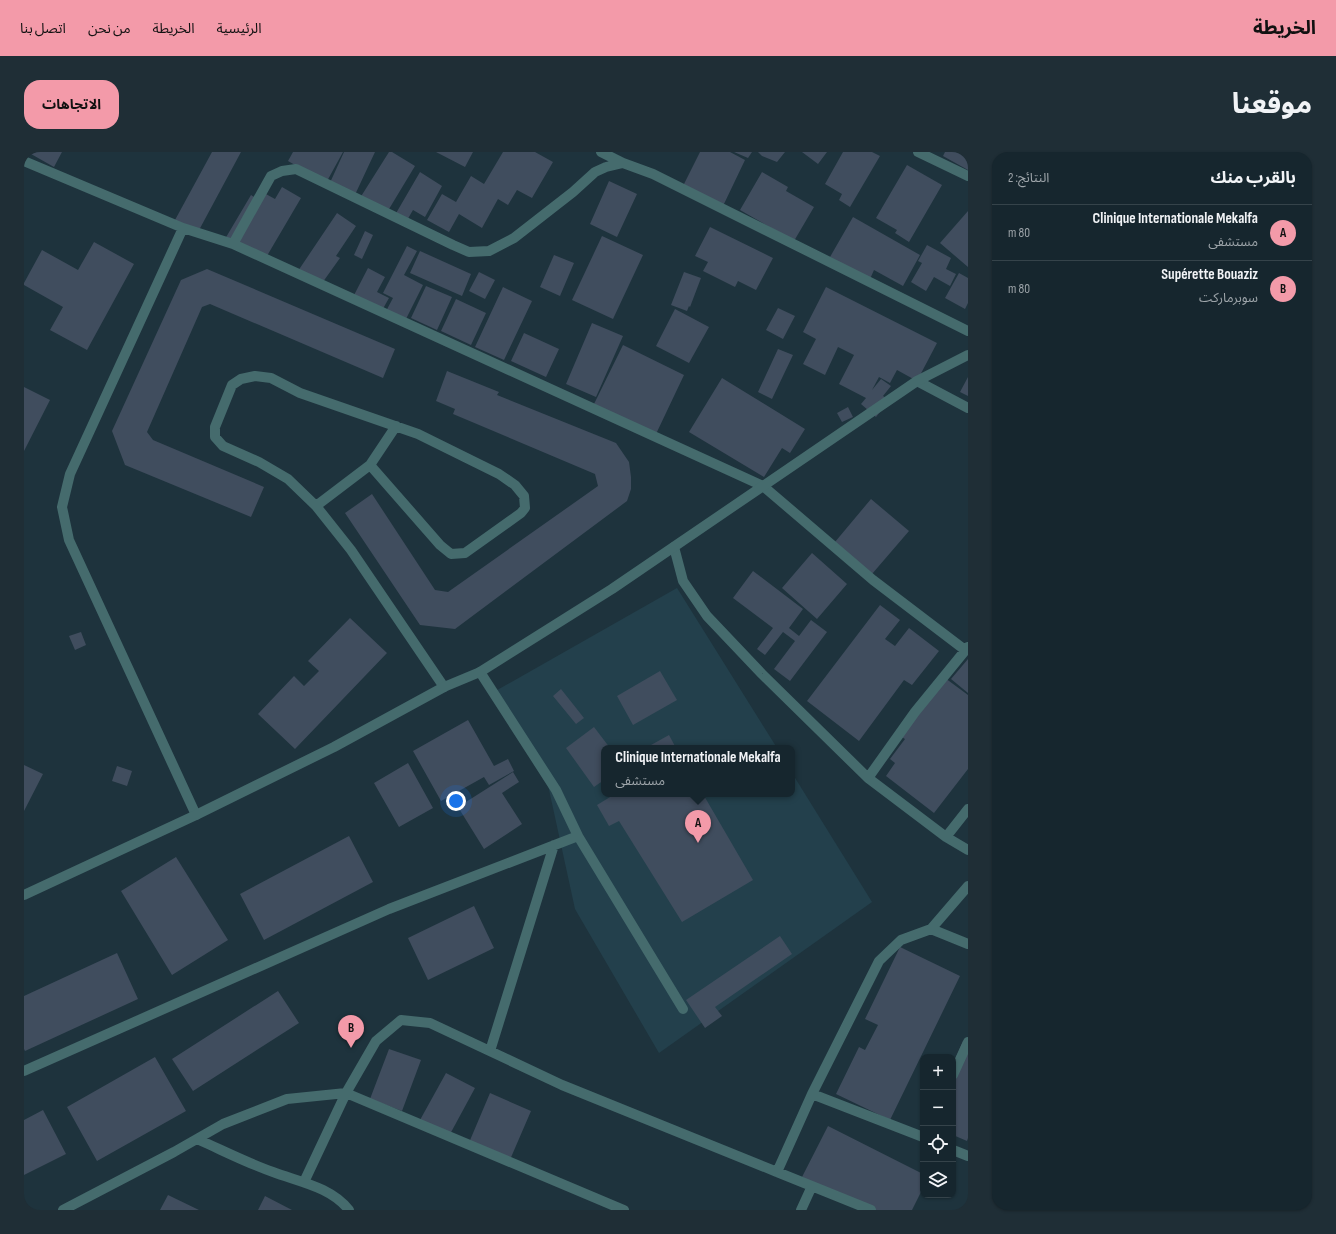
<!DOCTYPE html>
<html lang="ar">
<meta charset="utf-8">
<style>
body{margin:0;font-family:"Sofia Sans Condensed","Noto Sans Arabic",sans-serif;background:#1f2e36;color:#f1f3f6;direction:rtl}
.controls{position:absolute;right:12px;bottom:12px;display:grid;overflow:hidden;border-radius:8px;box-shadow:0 1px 3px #0004}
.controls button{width:36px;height:36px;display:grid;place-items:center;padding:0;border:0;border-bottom:1px solid #35434a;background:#16262e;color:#f1f3f6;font:20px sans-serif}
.you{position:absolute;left:432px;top:649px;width:14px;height:14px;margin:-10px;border:3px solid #fff;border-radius:50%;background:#1a73e8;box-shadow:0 0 0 6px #1a73e833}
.badge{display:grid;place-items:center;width:26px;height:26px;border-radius:50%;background:#f39aa9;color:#111;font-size:13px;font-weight:700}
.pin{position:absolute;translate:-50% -33px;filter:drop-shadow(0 1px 2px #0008)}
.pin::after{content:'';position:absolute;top:21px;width:14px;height:12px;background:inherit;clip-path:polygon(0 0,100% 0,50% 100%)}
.popup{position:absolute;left:577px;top:593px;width:194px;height:52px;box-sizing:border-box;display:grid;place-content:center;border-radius:8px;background:#16262e;filter:drop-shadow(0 1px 3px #0005);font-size:13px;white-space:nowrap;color:#9ea5aa}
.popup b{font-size:15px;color:#f1f3f6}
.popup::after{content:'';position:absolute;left:50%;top:100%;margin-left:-8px;border:8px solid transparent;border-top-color:#16262e}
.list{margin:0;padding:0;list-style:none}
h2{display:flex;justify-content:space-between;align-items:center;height:52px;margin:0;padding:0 16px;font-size:17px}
h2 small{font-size:13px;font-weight:400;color:#9ea5aa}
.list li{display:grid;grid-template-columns:26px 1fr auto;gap:12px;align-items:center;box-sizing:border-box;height:56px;padding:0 16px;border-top:1px solid #35434a}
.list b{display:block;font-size:15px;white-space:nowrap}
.list p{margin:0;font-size:13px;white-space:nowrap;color:#9ea5aa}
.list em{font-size:13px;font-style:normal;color:#9ea5aa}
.icon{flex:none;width:22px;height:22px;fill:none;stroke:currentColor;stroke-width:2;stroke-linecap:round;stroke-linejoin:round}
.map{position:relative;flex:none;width:944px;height:1058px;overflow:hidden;direction:ltr;border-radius:16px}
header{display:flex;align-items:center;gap:24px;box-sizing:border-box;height:56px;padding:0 20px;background:#f39aa9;color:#111}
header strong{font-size:19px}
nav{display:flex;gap:22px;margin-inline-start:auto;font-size:14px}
.intro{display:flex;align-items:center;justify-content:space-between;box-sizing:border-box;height:96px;padding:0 24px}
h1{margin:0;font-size:28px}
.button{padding:10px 18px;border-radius:16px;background:#f39aa9;color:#111;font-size:14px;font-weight:700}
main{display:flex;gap:24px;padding:0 24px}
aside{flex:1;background:#16262e;border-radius:16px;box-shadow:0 1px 3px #0004}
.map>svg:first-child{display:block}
.built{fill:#23404c}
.building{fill:#404d5e}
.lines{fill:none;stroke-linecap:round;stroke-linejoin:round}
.minor{stroke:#456b6d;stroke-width:10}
.tertiary{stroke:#456b6d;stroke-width:10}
</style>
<header>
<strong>الخريطة</strong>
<nav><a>الرئيسية</a><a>الخريطة</a><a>من نحن</a><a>اتصل بنا</a></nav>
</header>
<div class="intro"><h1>موقعنا</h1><a class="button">الاتجاهات</a></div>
<main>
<aside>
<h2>بالقرب منك<small>النتائج: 2</small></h2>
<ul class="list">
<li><span class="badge">A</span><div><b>Clinique Internationale Mekalfa</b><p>مستشفى</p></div><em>80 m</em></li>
<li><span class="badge">B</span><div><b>Supérette Bouaziz</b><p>سوبرماركت</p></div><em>80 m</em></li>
</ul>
</aside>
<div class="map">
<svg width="944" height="1058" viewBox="0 0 944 1058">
<rect width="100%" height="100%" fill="#1e333d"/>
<!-- built -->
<path class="built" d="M 653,436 L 753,596 L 580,596 L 580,642 L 768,642 L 768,621 L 848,750 L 635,901 L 551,757 L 524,633 L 468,541 Z"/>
<!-- building -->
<path class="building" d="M 8,0 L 38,0 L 30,15 L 7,2 Z
M 188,0 L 217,0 L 174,80 L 151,68 Z
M 269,0 L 319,0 L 302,31 L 264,9 Z
M 320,0 L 351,0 L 329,47 L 304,35 Z
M 365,0 L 368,0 L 391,14 L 362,62 L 336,46 Z
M 412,0 L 449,0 L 441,15 Z
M 479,0 L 511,0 L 529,10 L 508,46 L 493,38 L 484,53 L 474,47 L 458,76 L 435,62 L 425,80 L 403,68 L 418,42 L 432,50 L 447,24 L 460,32 Z
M 676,0 L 706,0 L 721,8 L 699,54 L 659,34 Z
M 710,0 L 728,0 L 724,6 Z
M 734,0 L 761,0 L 753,10 L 738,4 Z
M 778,0 L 803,0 L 794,12 Z
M 819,0 L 848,0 L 856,4 L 826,55 L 815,48 L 818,42 L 801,32 Z
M 921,0 L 944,0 L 944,18 L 919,4 Z
M 883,13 L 918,33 L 885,90 L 871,81 L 873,78 L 852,66 Z
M 396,20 L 418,34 L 401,65 L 389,58 L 382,70 L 371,63 Z
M 738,20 L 764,35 L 762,39 L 790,55 L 770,89 L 716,58 Z
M 585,29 L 613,42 L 593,85 L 566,72 Z
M 258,35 L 277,46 L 240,109 L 201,87 L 227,43 L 236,49 L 240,41 L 251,47 Z
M 944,59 L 944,115 L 916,91 Z
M 313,61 L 332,74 L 312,104 L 316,106 L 296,134 L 274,119 Z
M 829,65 L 896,103 L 879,134 L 850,118 L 846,127 L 806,105 Z
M 686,75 L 749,106 L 732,138 L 714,129 L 711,135 L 679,119 L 684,110 L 671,104 Z
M 341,79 L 349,83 L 338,107 L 330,103 Z
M 578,84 L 619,103 L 589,167 L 548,148 Z
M 70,90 L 110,112 L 63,198 L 26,178 L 39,155 L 0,133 L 0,131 L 18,98 L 54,118 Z
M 903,93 L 927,106 L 922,117 L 932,122 L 926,134 L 910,125 L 902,139 L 887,130 L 898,111 L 894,109 Z
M 383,94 L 393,99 L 380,123 L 399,133 L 380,171 L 361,161 L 369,146 L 359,141 Z
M 396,99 L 447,122 L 438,144 L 386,121 Z
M 530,103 L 550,111 L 536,144 L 516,135 Z
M 344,116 L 361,125 L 353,140 L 365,146 L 356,162 L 328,147 Z
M 183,117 L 371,197 L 359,226 L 186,152 L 178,155 L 123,280 L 129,288 L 240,335 L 227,365 L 101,313 L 88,279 L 157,128 Z
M 455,120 L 471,128 L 461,147 L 445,139 Z
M 660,120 L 677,126 L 666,155 L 665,154 L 663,159 L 647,153 Z
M 935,121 L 944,126 L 944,151 L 941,157 L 921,146 Z
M 402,134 L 428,145 L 413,178 L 387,166 Z
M 479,135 L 508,149 L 480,208 L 451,195 Z
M 802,135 L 913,191 L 893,229 L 873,218 L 866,231 L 855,225 L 848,238 L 857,227 L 867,234 L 859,244 L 865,248 L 852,265 L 837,252 L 842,246 L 815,232 L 830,203 L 814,195 L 801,223 L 779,212 L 792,187 L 779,180 Z
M 432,147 L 462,161 L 447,193 L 417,179 Z
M 754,156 L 771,164 L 759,187 L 742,178 Z
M 651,157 L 685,175 L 665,211 L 632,194 Z
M 568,171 L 599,184 L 572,245 L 542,232 Z
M 500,181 L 535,197 L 522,225 L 487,209 Z
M 599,193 L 660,223 L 632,282 L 570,252 Z
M 754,197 L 769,203 L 748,247 L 734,240 Z
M 423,219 L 475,240 L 473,243 L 592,291 L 605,310 L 607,325 L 607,337 L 603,349 L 431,477 L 396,473 L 321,361 L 348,342 L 411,438 L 424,440 L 574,334 L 571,322 L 429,262 L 431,257 L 412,249 Z
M 944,225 L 944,244 L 936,240 Z
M 698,226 L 781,277 L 766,301 L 758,296 L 740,325 L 665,280 Z
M 0,235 L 26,248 L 0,299 Z
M 824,255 L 829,265 L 818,270 L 813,261 Z
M 847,347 L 885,379 L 848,422 L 811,390 Z
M 788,401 L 823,432 L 793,467 L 758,436 Z
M 729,419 L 779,457 L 765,476 L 775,484 L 787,468 L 803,480 L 766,529 L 750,517 L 771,489 L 759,480 L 741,503 L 733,497 L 749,476 L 709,446 Z
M 856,453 L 876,468 L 861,487 L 871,494 L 885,476 L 915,499 L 888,533 L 880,528 L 835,589 L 783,549 Z
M 326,466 L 363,501 L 271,597 L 234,562 L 270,524 L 280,534 L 295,519 L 284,509 Z
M 57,480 L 62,493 L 51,498 L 45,484 Z
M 944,507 L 944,541 L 927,527 Z
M 636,519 L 653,548 L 609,573 L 593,544 Z
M 921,526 L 944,543 L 944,617 L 910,661 L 862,624 L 871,611 L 866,607 L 881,587 L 876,584 Z
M 537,537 L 560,566 L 552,572 L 529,544 Z
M 444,568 L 470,614 L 484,607 L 490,619 L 465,633 L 460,625 L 417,649 L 389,599 Z
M 570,575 L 586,596 L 580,596 L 580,628 L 570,635 L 542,596 Z
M 645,583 L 652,596 L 629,596 L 627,593 Z
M 384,611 L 409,656 L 375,675 L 350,631 Z
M 0,613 L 19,622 L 0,659 Z
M 93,614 L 108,619 L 103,634 L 88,629 Z
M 489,620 L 495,630 L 478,641 L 498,672 L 460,697 L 434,655 Z
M 591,642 L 679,642 L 729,728 L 658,770 L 595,669 L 585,674 L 573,653 Z
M 325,684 L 349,730 L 240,788 L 216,742 Z
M 152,705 L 204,788 L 148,823 L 97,739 Z
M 450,754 L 470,796 L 404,828 L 384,786 Z
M 756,784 L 768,802 L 691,855 L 698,864 L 681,876 L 662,848 Z
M 876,795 L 936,824 L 866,968 L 812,942 L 835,895 L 841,898 L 854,873 L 841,867 Z
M 93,801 L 114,847 L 1,899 L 0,897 L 0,844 Z
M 254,839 L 275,871 L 169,939 L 148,907 Z
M 939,889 L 944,891 L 944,986 L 943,989 L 929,983 L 929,912 Z
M 365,897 L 397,908 L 378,959 L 346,947 Z
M 131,905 L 162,959 L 73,1009 L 43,955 Z
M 422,921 L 451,936 L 425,984 L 396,968 Z
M 466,941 L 507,959 L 485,1010 L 444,993 Z
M 19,958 L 42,1002 L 0,1023 L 0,968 Z
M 804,974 L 899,1022 L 899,1036 L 888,1058 L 844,1058 L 778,1025 Z
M 144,1043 L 175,1058 L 136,1058 Z
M 241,1044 L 268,1058 L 234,1058 Z"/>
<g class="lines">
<!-- minor -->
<path class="minor" d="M 577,0 L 599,11
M 894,0 L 944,24
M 0,9 L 159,76 L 46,322 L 38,355 L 45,388 L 172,663
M 159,76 L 209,92 L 739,334 L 849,428 L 941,498
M 209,92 L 247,24 L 258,19 L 272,17 L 429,93 L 445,100 L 465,99 L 490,86 L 549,40 L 571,20 L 582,15 L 599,11 L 629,22 L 944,179
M 893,229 L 944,256
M 372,274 L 346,313 L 292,354 L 327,398 L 420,535
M 292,354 L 264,327 L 235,310 L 199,294 L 191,285 L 191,275 L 208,233 L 217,227 L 231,224 L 247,226 L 276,241 L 394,282 L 475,322 L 491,333 L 500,344 L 501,356 L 497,361 L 441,401 L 427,402 L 416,393 L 346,313
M 650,395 L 659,429 L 683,464 L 738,522 L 844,626 L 922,685 L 944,698
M 844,626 L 891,560 L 944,495
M 554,684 L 659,857
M 922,685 L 944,657
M 907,777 L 944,792
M 466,899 L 530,693
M 0,919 L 365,757 L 554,684 L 532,638 L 456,520
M 929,923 L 944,890
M 788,942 L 899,985
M 173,987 C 198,998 223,1011 249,1020 C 276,1030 307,1035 325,1058
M 929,998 L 944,1004
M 753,1020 L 847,1058
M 280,1030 L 322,941 L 352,889 L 377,868 L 406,871 L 538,933 L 753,1020 L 788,942 L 855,809 L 877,788 L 907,777 L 944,734
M 39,1058 L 150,1000 L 199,972 L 263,947 L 322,941 L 600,1058
M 777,1058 L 788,1034"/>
<!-- tertiary -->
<path class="tertiary" d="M 0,743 L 172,663 L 310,595 L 420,535 L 456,520 L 588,437 L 893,229 L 944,203"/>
</g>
</svg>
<div class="controls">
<button>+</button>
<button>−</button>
<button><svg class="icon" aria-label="locate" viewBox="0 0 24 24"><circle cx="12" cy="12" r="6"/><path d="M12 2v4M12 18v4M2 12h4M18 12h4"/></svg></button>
<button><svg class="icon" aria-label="layers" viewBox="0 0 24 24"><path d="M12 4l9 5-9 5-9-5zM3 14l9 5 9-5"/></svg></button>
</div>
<div class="you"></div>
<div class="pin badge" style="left:674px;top:691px">A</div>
<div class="popup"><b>Clinique Internationale Mekalfa</b>مستشفى</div>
<div class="pin badge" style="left:327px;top:896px">B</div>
</div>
</main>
